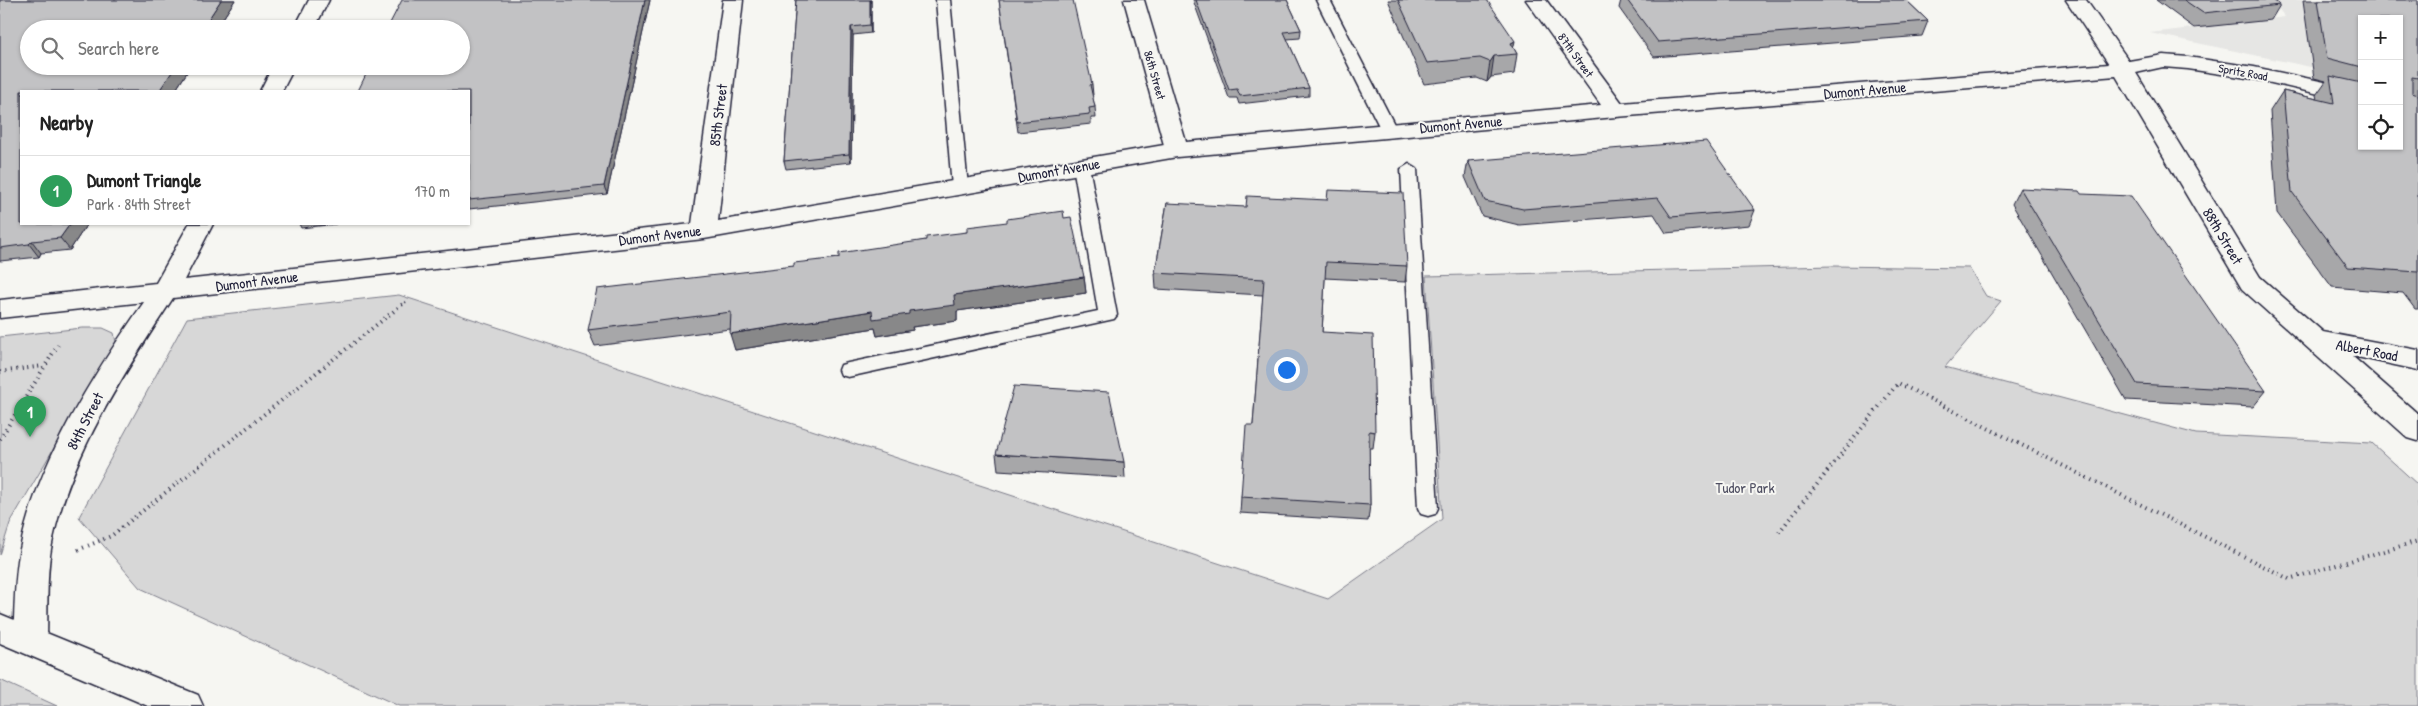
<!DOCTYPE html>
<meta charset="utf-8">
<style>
body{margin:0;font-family:"Patrick Hand",sans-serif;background:#f6f6f6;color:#222}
.controls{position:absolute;right:15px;top:15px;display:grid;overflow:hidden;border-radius:0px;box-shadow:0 1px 4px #0004}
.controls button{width:45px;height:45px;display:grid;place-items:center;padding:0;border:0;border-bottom:1px solid #e0e0e0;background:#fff;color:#222;font:25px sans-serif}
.you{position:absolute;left:1286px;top:369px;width:18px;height:18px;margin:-12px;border:4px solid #fff;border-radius:50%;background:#1a73e8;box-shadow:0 0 0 8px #1a73e833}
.badge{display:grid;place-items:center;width:32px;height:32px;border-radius:50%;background:#0b8043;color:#fff;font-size:16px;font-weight:700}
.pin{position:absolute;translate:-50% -41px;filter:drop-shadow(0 1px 2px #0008)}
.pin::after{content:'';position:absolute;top:26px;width:18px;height:15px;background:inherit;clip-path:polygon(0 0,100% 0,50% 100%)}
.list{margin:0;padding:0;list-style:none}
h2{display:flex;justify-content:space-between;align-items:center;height:65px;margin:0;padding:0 20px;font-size:21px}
h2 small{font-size:16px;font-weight:400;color:#767676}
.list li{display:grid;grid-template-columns:32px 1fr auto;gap:15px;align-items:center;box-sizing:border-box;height:70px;padding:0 20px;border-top:1px solid #e0e0e0}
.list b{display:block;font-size:19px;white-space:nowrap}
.list p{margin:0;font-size:16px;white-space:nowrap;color:#767676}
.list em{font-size:16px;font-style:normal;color:#767676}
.icon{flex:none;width:28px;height:28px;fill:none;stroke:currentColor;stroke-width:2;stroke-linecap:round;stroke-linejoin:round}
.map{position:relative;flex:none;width:2418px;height:706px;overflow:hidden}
.search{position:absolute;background:#fff;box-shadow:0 1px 4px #0004;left:20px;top:20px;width:450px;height:55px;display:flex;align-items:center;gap:12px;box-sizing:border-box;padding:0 18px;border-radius:28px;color:#767676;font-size:19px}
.panel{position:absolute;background:#fff;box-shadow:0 1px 4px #0004;left:20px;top:90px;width:450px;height:135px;border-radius:0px}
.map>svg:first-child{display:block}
.built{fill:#e6e6e4}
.green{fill:#d7d7d7;stroke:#7c7c89}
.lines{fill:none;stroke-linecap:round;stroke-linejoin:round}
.lane-casing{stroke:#22223b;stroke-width:3}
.street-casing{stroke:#22223b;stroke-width:3}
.primary-casing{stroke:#22223b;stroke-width:3}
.path-far1{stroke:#22223b;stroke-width:2.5;stroke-dasharray:1 3;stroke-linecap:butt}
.path{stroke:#22223b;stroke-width:4;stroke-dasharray:1 4.5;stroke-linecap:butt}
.lane{fill:#f6f6f2;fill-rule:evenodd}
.street{fill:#f6f6f2;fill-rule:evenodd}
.primary{fill:#f6f6f2;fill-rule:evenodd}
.wall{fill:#a7a7a9;stroke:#22223b;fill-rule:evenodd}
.shaded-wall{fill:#888889;stroke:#22223b}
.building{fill:#c2c2c4;stroke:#22223b}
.labels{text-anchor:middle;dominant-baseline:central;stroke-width:4;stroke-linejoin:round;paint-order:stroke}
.far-street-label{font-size:12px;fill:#22223b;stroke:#f6f6f2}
.street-label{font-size:15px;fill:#22223b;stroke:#f6f6f2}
.park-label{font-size:15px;fill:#4f4f62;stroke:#f6f6f2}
</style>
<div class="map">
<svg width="2418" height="706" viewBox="0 0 2418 706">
<rect width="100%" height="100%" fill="#f6f6f2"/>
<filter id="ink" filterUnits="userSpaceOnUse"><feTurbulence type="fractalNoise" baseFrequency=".02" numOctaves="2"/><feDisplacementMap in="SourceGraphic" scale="10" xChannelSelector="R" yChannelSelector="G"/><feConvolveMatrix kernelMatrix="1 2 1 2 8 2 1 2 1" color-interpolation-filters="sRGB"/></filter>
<g filter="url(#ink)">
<!-- built -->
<path class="built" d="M 2271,0 L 2418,0 L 2399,19 L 2362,19 L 2362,78 L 2150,33 L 2285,17 Z"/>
<!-- green -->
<path class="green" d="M 1833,266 L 1969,268 L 1986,296 L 2001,301 L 1945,367 L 2196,434 L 2372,443 L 2418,485 L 2418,706 L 399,706 L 140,588 L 79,517 L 187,318 L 399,295 L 1328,599 L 1442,519 L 1426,276 Z
M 82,328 L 103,328 L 114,333 L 116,342 L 10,523 L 0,555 L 0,337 Z
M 0,680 L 57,706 L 0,706 Z"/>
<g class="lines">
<defs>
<path id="lane" d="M 936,0 L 950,0 L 968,187 L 966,190 L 954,190 L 952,187 Z
M 1316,0 L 1330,0 L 1397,130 L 1394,133 L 1384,133 L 1381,130 Z
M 1081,161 L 1089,166 L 1117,315 L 1114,319 L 848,377 L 841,375 L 839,370 L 841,365 L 848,363 L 1098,311 L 1073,166 Z
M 1409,164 L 1417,169 L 1438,508 L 1435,514 L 1428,516 L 1421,514 L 1418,508 L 1401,169 Z"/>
<path id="street" d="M 309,0 L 329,0 L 314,29 L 294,29 Z
M 723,0 L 743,0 L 718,221 L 1164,145 L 1124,0 L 1144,0 L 1186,142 L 1601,105 L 1526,0 L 1546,0 L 1622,103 L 2109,64 L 2066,0 L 2086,0 L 2129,61 L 2163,55 L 2188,57 L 2254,67 L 2362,90 L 2362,104 L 2254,79 L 2188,69 L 2163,67 L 2136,73 L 2260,277 L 2323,332 L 2418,350 L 2418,370 L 2352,356 L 2418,414 L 2418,441 L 2408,438 L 2242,289 L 2116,76 L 1616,117 L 1177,157 L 704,239 L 173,298 C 124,373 67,460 51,549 C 46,578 48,610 47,640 L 42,650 L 30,654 L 18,650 L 13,640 C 15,610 14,578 20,549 C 37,462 94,373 144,302 L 0,318 L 0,300 L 156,283 L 189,224 L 213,224 L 184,280 L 692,224 Z
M 273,66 L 295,66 L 282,91 L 260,91 Z"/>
<path id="primary" d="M 0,614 L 198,695 L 203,706 L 148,706 L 0,643 Z"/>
</defs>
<!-- lane casing -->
<use href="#lane" class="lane-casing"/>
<!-- street casing -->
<use href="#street" class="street-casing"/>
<!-- primary casing -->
<use href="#primary" class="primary-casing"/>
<!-- path-far1 -->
<path class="path-far1" d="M 402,305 L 408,300"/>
<!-- path -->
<path class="path" d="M 0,372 L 43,366
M 0,439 L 58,345
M 1779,532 L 1898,383 L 2289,579 L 2418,541
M 78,550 L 111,536 L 404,303"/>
<!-- lane -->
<use href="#lane" class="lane"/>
<!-- street -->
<use href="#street" class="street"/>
<!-- primary -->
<use href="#primary" class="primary"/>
</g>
<!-- wall -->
<path class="wall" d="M 0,0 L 235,0 L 216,29 L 29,29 L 29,66 L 191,66 L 175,91 L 21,91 L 87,224 L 70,250 L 41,253 L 39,257 L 0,261 Z
M 650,0 L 607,194 L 469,209 L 469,91 Z
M 796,0 L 871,0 L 871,33 L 853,35 L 851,162 L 786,169 L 784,161 Z
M 999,0 L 1092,84 L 1093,95 L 1092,95 L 1095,107 L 1096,118 L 1091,118 L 1091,124 L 1018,132 Z
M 1193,0 L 1287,0 L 1301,30 L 1300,38 L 1287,39 L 1309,88 L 1309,96 L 1239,104 L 1237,98 L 1229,98 Z
M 1388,0 L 1487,0 L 1517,54 L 1514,74 L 1491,77 L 1487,82 L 1477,78 L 1424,84 Z
M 1621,0 L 1906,0 L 1928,21 L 1922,36 L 1654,57 L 1619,8 Z
M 2156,0 L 2273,0 L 2280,5 L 2271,20 L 2194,28 Z
M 2303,0 L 2418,0 L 2418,309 L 2415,309 L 2403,293 L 2332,287 L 2277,213 L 2270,111 L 2283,91 L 2317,99 L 2316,95 L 2326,81 L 2314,78 ZM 2362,19 L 2399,19 L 2362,146 Z
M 1468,161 L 1755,210 L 1749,225 L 1666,233 L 1654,214 L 1519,225 L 1482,216 L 1465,177 Z
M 2020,188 L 2266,391 L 2253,407 L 2126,400 L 2012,204 Z
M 1167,203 L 1407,266 L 1405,282 L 1325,278 L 1322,332 L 1375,432 L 1373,448 L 1369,448 L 1370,505 L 1368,521 L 1240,513 L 1241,497 L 1253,425 L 1263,295 L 1156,289 L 1155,273 Z
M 1064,218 L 1084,277 L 1086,293 L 957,311 L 957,321 L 912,327 L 913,330 L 877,336 L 875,328 L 735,350 L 730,329 L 595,346 L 588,330 L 794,266 L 967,232 Z
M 299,224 L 336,224 L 301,228 Z
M 996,454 L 1124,462 L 1125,478 L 998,470 Z"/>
<!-- shaded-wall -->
<path class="shaded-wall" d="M 221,0 L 235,0 L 216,29 L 202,29 Z
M 645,0 L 650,0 L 607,194 L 604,186 Z
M 870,0 L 871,0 L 871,33 L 870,25 Z
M 851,27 L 853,35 L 851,162 L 849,154 Z
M 1515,41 L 1512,54 L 1511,43 Z
M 1494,56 L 1491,77 L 1487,82 L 1490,62 Z
M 176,66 L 191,66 L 175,91 L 159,91 Z
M 70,224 L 87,224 L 70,250 L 60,238 Z
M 32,241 L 41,253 L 39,257 L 29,244 Z
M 1084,277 L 1086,293 L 957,311 L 957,321 L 912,327 L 913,330 L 877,336 L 875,328 L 735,350 L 730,334 L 872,311 L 909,311 L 954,295 Z"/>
<!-- building -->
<path class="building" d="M 0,0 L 221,0 L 202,29 L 29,29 L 29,66 L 176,66 L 159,91 L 21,91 L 21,224 L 70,224 L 60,238 L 32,241 L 29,244 L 0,248 Z
M 402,0 L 645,0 L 604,186 L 469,200 L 469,91 L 358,91 L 370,66 L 461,66 L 461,29 L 387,29 Z
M 796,0 L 870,0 L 870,25 L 851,27 L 849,154 L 784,161 Z
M 999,0 L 1073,0 L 1092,84 L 1090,85 L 1095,107 L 1089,108 L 1090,114 L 1017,122 Z
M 1196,0 L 1287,0 L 1301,30 L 1284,32 L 1309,88 L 1240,96 L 1237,89 L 1229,90 Z
M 1398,0 L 1487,0 L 1515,41 L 1511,43 L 1517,54 L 1494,56 L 1490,62 L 1480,58 L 1427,63 Z
M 1627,0 L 1906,0 L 1928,21 L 1658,42 Z
M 2184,0 L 2273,0 L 2280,5 L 2203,13 Z
M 2318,0 L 2418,0 L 2418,78 L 2412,77 L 2412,93 L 2418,95 L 2418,272 L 2348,267 L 2292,192 L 2283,91 L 2334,103 L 2330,76 L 2362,83 L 2362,146 L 2399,146 L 2399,19 L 2362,19 L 2362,67 L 2327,58 Z
M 1706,141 L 1755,210 L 1671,217 L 1658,198 L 1523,209 L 1485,201 L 1468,161 Z
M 2020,188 L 2079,191 L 2081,194 L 2131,196 L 2266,391 L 2137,384 Z
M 1328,190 L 1403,193 L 1407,266 L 1326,262 L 1322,332 L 1373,335 L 1375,432 L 1369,431 L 1370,505 L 1241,497 L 1246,425 L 1253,425 L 1264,279 L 1155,273 L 1167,203 L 1246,207 L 1247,196 L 1327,200 Z
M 1063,211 L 1064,218 L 1071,217 L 1084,277 L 954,295 L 955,305 L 909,311 L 909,314 L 873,319 L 872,311 L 730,334 L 731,312 L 588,330 L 597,289 L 794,266 L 794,263 L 839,258 L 839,253 L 926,240 L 926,237 L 967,232 L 967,227 L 1007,222 L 1007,219 Z
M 1014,386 L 1109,392 L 1124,462 L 996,454 Z"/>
</g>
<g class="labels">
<!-- far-street labels -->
<g class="far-street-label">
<text transform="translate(1576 55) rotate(54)">87th Street</text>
<text transform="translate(2243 72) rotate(10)">Spritz Road</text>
<text transform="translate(1155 75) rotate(74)">86th Street</text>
</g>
<!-- street labels -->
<g class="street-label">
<text transform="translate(1865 90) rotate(-5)">Dumont Avenue</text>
<text transform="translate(718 115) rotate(-83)">85th Street</text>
<text transform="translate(1461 124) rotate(-5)">Dumont Avenue</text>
<text transform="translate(1059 170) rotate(-10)">Dumont Avenue</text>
<text transform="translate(660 235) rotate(-7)">Dumont Avenue</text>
<text transform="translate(2223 236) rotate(59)">88th Street</text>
<text transform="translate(257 281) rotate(-7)">Dumont Avenue</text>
<text transform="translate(2367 350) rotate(11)">Albert Road</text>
<text transform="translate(85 421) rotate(-63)">84th Street</text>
</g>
<!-- park labels -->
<g class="park-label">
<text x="1745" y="487">Tudor Park</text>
</g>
</g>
</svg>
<div class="controls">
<button>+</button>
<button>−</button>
<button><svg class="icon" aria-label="locate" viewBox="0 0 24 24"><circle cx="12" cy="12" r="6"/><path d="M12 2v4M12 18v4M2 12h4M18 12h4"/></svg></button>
</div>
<div class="you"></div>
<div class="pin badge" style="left:30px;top:437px;background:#2e9e5b">1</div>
<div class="search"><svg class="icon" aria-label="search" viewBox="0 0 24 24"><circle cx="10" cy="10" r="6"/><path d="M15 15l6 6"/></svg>Search here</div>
<section class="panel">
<h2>Nearby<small></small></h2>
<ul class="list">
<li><span class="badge" style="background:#2e9e5b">1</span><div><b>Dumont Triangle</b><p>Park · 84th Street</p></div><em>170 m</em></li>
</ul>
</section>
</div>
